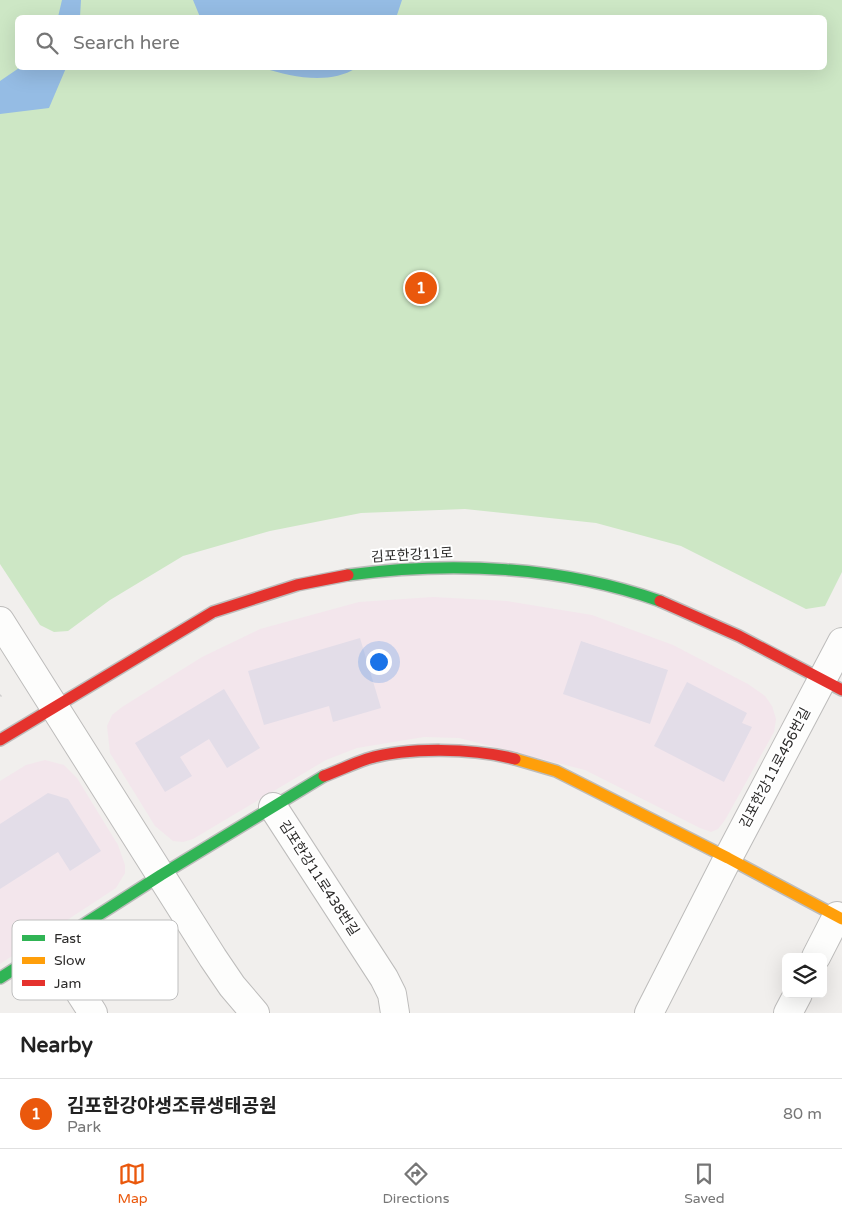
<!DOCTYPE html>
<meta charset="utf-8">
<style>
body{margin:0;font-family:"Varela Round","Noto Sans KR",sans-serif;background:#f2f2f2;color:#222}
.controls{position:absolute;right:15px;bottom:15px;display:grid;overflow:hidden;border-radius:8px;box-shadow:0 5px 20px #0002}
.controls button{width:45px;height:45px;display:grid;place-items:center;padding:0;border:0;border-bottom:1px solid #e0e0e0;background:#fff;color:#222;font:25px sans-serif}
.you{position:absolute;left:378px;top:661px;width:18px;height:18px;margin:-12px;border:4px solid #fff;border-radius:50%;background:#1a73e8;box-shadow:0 0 0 8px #1a73e833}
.badge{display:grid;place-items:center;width:32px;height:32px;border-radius:50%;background:#ea580c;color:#fff;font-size:16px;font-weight:700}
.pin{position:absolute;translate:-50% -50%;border:2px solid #fff;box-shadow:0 1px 5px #0006}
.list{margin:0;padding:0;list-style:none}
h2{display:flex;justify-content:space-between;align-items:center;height:65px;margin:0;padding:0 20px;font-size:21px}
h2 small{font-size:16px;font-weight:400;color:#767676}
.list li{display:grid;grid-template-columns:32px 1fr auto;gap:15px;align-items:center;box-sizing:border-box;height:70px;padding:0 20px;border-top:1px solid #e0e0e0}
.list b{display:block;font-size:19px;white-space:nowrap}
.list p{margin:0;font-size:16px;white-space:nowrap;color:#767676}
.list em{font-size:16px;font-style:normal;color:#767676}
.icon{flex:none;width:28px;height:28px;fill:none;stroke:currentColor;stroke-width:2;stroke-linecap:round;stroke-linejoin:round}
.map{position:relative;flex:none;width:842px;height:1013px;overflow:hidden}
.search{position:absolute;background:#fff;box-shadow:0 5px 20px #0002;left:15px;right:15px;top:15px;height:55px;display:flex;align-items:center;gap:12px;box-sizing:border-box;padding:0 18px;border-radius:8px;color:#767676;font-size:19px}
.sheet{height:135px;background:#fff}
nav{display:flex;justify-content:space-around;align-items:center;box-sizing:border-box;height:70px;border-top:1px solid #e0e0e0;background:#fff;font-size:14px;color:#767676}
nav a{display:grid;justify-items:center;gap:2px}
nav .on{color:#ea580c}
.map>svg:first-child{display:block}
.commercial{fill:#f3e6ec}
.green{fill:#cde7c5;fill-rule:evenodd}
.water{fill:#95bce4}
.building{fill:#e3dde8}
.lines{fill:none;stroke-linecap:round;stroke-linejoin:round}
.street-casing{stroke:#bdbcbb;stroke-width:30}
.fast-casing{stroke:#bdbcbb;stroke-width:14}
.slow-casing{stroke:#bdbcbb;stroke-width:14}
.jam-casing{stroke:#bdbcbb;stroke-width:14}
.path{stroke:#cfcece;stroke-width:3;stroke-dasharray:4 2.5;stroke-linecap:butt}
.street{stroke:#fdfdfc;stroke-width:28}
.fast{stroke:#30b455;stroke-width:11}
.slow{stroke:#ff9f0a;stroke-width:11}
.jam{stroke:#e5322d;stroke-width:11}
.labels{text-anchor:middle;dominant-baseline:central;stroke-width:4;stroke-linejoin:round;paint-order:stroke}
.street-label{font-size:14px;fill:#2b2a29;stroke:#fff}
.key{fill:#fff;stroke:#bfbfbf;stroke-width:1}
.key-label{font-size:14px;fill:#2b2a29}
</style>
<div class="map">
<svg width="842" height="1013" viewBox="0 0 842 1013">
<rect width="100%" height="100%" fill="#f1efed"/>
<!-- commercial -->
<path class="commercial" d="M 433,597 L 507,601 L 592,615 L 673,645 L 748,684 L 765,696 L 772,706 L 776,719 L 774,732 L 725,820 L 718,829 L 711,832 L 700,828 L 585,770 L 459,738 L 424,737 L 357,748 L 326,760 L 193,839 L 183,842 L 173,841 L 155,826 L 110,753 L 107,726 L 112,715 L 122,707 L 202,657 L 260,629 L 359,602 Z
M 45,760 L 64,765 L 77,778 L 118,845 L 125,865 L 125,873 L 116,888 L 0,964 L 0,781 L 26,765 Z"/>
<!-- green -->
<path class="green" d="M 0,0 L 842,0 L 842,572 L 825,606 L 806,609 L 681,546 L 596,523 L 465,509 L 361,513 L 270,531 L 183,556 L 110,600 L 68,631 L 54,632 L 40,625 L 0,564 ZM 18,18 L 824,18 L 824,68 L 18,68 Z"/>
<!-- water -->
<path class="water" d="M 62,0 L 81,0 L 80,17 L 58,17 Z
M 193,0 L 402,0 L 396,18 L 200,17 Z
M 19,68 L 66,68 L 49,108 L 0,114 L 0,81 Z
M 264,68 L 356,68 C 330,85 291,77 264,68 Z"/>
<!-- building -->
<path class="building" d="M 360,638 L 381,708 L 333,722 L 329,706 L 264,725 L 248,671 Z
M 581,641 L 668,670 L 650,724 L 563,694 Z
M 687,682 L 747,713 L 742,723 L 752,727 L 724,782 L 654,746 Z
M 224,689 L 260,748 L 227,768 L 209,739 L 180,757 L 192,776 L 165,792 L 135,743 Z
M 48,793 L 68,799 L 101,851 L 70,871 L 58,852 L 0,889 L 0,824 Z"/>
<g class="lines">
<defs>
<path id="street" d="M 0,621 L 213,958 L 232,986 L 255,1013
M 273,807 L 384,978 L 392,994 L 395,1013
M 50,946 L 93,1013
M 816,957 L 837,916
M 649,1013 L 728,858 L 842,642
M 788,1013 L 798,994"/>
<path id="fast" d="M 348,575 C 452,561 561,566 660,601
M 0,978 L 161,875 L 324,776"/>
<path id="slow" d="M 515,759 L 556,771 L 728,858 L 842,919"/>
<path id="jam" d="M 660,601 L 739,636 L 842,690
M 0,740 L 213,612 L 297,585 L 348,575
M 324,776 C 338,771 352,764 367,759 C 408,747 473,748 515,759"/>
</defs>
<!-- street casing -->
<use href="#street" class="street-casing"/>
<!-- fast casing -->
<use href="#fast" class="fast-casing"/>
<!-- slow casing -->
<use href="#slow" class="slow-casing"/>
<!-- jam casing -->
<use href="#jam" class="jam-casing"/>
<!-- path -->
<path class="path" d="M 0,696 L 1,695"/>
<!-- street -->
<use href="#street" class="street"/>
<!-- fast -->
<use href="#fast" class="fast"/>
<!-- slow -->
<use href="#slow" class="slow"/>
<!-- jam -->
<use href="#jam" class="jam"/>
</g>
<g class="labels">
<!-- street labels -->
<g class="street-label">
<text transform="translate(412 555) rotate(-3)">김포한강11로</text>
<text transform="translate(775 768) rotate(-62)">김포한강11로456번길</text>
<text transform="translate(319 878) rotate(57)">김포한강11로438번길</text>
</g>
</g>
<!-- legend -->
<rect x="12" y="920" width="166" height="80" rx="8" class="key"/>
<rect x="22" y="935" width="23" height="6" fill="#30b455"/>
<rect x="22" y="957" width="23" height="7" fill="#ff9f0a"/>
<rect x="22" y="980" width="23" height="6" fill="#e5322d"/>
<g class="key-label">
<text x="54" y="943">Fast</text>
<text x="54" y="965">Slow</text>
<text x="54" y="988">Jam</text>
</g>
</svg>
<div class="controls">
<button><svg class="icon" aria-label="layers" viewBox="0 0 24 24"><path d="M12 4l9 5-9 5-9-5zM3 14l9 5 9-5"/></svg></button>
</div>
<div class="you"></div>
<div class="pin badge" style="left:421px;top:288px">1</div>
<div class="search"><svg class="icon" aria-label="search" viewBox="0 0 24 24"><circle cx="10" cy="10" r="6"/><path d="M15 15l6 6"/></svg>Search here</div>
</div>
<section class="sheet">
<h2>Nearby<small></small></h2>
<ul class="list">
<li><span class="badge">1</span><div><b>김포한강야생조류생태공원</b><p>Park</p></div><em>80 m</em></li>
</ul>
</section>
<nav>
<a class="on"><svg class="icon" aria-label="map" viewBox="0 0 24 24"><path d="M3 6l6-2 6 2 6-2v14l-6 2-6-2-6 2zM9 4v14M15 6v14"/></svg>Map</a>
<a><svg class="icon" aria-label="directions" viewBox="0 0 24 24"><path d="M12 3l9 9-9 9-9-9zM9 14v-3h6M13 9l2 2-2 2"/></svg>Directions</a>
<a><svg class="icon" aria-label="saved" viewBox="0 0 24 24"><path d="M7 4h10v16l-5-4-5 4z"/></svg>Saved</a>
</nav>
